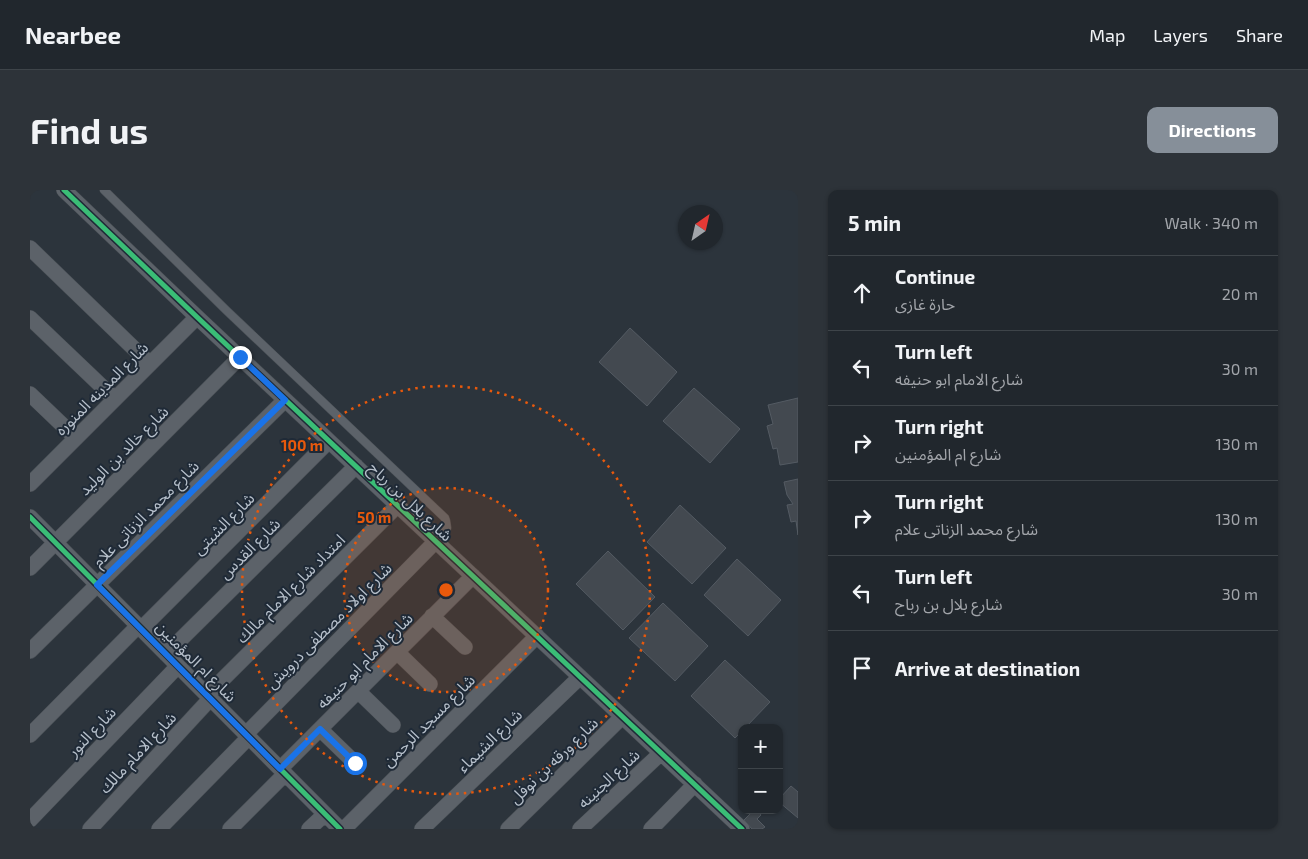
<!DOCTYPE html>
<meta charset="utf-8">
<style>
body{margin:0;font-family:"Exo 2","Noto Sans Arabic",sans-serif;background:#2d3339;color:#f1f3f6}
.controls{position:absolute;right:15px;bottom:15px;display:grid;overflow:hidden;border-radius:10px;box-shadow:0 1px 4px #0004}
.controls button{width:45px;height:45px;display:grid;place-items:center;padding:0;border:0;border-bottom:1px solid #3e4449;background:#21272d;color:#f1f3f6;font:25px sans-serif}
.compass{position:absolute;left:648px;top:15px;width:45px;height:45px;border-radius:50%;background:#21272d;box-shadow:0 1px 4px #0004;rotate:34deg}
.stop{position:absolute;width:15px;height:15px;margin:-11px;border:4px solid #1a73e8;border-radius:50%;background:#fff}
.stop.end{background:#1a73e8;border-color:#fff;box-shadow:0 1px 5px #0008}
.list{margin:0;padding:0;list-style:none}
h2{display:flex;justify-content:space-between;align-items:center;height:65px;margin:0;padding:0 20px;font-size:21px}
h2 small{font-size:16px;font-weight:400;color:#a2a5aa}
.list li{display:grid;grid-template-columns:32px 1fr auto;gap:15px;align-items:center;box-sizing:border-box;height:75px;padding:0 20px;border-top:1px solid #3e4449}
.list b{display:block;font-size:19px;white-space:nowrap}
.list p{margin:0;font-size:16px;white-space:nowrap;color:#a2a5aa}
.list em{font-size:16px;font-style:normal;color:#a2a5aa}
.icon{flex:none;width:28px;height:28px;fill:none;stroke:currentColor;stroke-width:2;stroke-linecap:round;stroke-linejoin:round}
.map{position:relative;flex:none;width:768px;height:639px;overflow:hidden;border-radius:10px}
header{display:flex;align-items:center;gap:30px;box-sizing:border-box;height:70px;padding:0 25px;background:#21272d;border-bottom:1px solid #3e4449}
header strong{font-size:24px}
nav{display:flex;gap:28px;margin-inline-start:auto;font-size:18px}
.intro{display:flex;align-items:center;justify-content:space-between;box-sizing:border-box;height:120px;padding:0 30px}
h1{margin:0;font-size:35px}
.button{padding:12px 22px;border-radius:10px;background:#868f99;color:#fff;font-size:18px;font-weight:700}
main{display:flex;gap:30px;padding:0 30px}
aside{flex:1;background:#21272d;border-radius:10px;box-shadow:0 1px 4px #0004}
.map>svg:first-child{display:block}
.building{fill:#434950;stroke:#545b63}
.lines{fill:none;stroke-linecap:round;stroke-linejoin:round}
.service-casing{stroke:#4a5056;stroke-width:9}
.minor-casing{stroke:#4a5056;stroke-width:16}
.service{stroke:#5c6269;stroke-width:8}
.minor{stroke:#5c6269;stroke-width:15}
.cycleway-casing{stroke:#1f2a37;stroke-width:8}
.cycleway{stroke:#3abd76;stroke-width:5}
.route{stroke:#1a73e8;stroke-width:6}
.ring{fill:none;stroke:#e8590c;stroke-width:2.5;stroke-dasharray:2.5 5}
.labels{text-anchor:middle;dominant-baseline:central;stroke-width:4;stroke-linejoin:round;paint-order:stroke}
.street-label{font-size:16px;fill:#b7c0cb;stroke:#1f2a37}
.centre{fill:#e8590c;stroke:#1f2a37;stroke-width:2.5}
.ring-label{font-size:15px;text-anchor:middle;font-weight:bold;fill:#e8590c;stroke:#1f2a37;stroke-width:4;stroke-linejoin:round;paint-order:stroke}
</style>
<header>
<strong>Nearbee</strong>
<nav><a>Map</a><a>Layers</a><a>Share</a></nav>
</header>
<div class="intro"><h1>Find us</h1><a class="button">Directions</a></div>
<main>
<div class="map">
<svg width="768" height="639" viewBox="0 0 768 639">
<rect width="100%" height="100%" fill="#2c343c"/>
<!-- building -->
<path class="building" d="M 600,138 L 647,182 L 617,216 L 569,172 Z
M 664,198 L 710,239 L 680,273 L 633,231 Z
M 768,208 L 768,272 L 750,275 L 747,258 L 743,259 L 737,236 L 743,234 L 738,215 Z
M 768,289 L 768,345 L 766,331 L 761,332 L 757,315 L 763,314 L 757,305 L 754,292 Z
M 650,315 L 696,358 L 662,394 L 617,352 Z
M 578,361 L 625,407 L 593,440 L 546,394 Z
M 707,369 L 751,410 L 718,446 L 674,405 Z
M 633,413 L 678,456 L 645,491 L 599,448 Z
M 695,470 L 740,512 L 715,538 L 712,538 L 712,541 L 705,548 L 661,506 Z
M 761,596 L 768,602 L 768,628 L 749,612 L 749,609 Z
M 724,620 L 727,620 L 731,625 L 727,629 L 735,637 L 732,639 L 722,639 L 714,630 Z"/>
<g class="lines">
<defs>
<path id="service" d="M 74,0 L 196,120 L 415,328 L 416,331 L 417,338 L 406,351"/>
<path id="minor" d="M 34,0 L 167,127 L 712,639
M 0,58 L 120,174
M 0,128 L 85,209
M 0,204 L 46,248
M 0,294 L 167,127
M 0,327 L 310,639
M 0,378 L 210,167
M 402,426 L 435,457
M 111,439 L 299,251
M 0,461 L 255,210
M 367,462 L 400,494
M 136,464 L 326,276
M 328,501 L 363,535
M 177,505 L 367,316
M 290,539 L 325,573
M 216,544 L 406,351
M 0,545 L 108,436
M 250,579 L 443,386
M 0,630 L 148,476
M 60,639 L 180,509
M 129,639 L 219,547
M 200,639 L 255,584
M 279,639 L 295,624
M 314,639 L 507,446
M 392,639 L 550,487
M 478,639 L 592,527
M 550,639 L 631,563
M 621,639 L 665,594"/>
</defs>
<!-- service casing -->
<use href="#service" class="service-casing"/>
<!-- minor casing -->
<use href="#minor" class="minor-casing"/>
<!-- service -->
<use href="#service" class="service"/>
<!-- minor -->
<use href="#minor" class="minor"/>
<defs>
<path id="cycleway" d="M 34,0 L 167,127 L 712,639
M 0,327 L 310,639"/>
</defs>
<!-- cycleway casing -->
<use href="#cycleway" class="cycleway-casing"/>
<!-- cycleway -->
<use href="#cycleway" class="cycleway"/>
</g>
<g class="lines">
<!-- route -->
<path class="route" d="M 210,167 L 255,210 L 67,395 L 250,579 L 290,539 L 325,573"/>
</g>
<!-- distance rings -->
<circle cx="416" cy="400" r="102" fill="#e8590c" fill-opacity=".12"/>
<g class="ring">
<circle cx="416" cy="400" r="102"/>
<circle cx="416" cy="400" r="204"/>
</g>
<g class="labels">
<!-- street labels -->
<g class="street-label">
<text transform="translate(71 198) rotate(-45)">شارع المدينه المنوره</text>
<text transform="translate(93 260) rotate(-45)">شارع خالد بن الوليد</text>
<text transform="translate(381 311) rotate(43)">شارع بلال بن رباح</text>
<text transform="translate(115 323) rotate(-45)">شارع محمد الزناتى علام</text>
<text transform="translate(193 333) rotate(-45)">شارع الشبتى</text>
<text transform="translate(219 358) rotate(-45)">شارع القدس</text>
<text transform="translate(260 398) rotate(-45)">امتداد شارع الامام مالك</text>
<text transform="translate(298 435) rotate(-45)">شارع اولاد مصطفى درويش</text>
<text transform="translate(334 470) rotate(-45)">شارع الامام ابو حنيفه</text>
<text transform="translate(167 471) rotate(45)">شارع ام المؤمنين</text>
<text transform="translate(398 530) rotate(-45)">شارع مسجد الرحمن</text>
<text transform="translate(61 541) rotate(-46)">شارع النور</text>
<text transform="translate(459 550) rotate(-44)">شارع الشيماء</text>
<text transform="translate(107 562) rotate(-47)">شارع الامام مالك</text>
<text transform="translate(523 570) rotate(-44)">شارع ورقه بن نوفل</text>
<text transform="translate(578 588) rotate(-43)">شارع الجنينه</text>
</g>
</g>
<circle cx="416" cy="400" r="8" class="centre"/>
<g class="ring-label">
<text x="272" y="261">100 m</text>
<text x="344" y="333">50 m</text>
</g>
</svg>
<div class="controls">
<button>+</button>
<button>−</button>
</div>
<svg class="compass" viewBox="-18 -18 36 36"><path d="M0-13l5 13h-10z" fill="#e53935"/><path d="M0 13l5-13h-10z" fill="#a2a5aa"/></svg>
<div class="stop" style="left:325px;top:573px"></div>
<div class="stop end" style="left:210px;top:167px"></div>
</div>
<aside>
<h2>5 min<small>Walk · 340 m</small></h2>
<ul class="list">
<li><svg class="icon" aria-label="ahead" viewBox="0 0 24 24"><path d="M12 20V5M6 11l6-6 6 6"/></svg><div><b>Continue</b><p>حارة غازى</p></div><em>20 m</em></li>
<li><svg class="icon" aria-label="left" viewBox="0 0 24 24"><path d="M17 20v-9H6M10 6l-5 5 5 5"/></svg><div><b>Turn left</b><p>شارع الامام ابو حنيفه</p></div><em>30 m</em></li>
<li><svg class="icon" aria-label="right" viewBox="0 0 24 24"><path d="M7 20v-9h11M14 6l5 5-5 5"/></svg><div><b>Turn right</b><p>شارع ام المؤمنين</p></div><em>130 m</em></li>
<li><svg class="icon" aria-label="right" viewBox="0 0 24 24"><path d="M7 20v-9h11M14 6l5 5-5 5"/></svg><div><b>Turn right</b><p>شارع محمد الزناتى علام</p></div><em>130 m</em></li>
<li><svg class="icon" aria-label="left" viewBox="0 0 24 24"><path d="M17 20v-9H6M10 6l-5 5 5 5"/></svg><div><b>Turn left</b><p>شارع بلال بن رباح</p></div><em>30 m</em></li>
<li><svg class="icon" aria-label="arrive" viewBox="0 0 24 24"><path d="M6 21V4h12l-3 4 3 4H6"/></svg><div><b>Arrive at destination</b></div></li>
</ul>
</aside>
</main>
